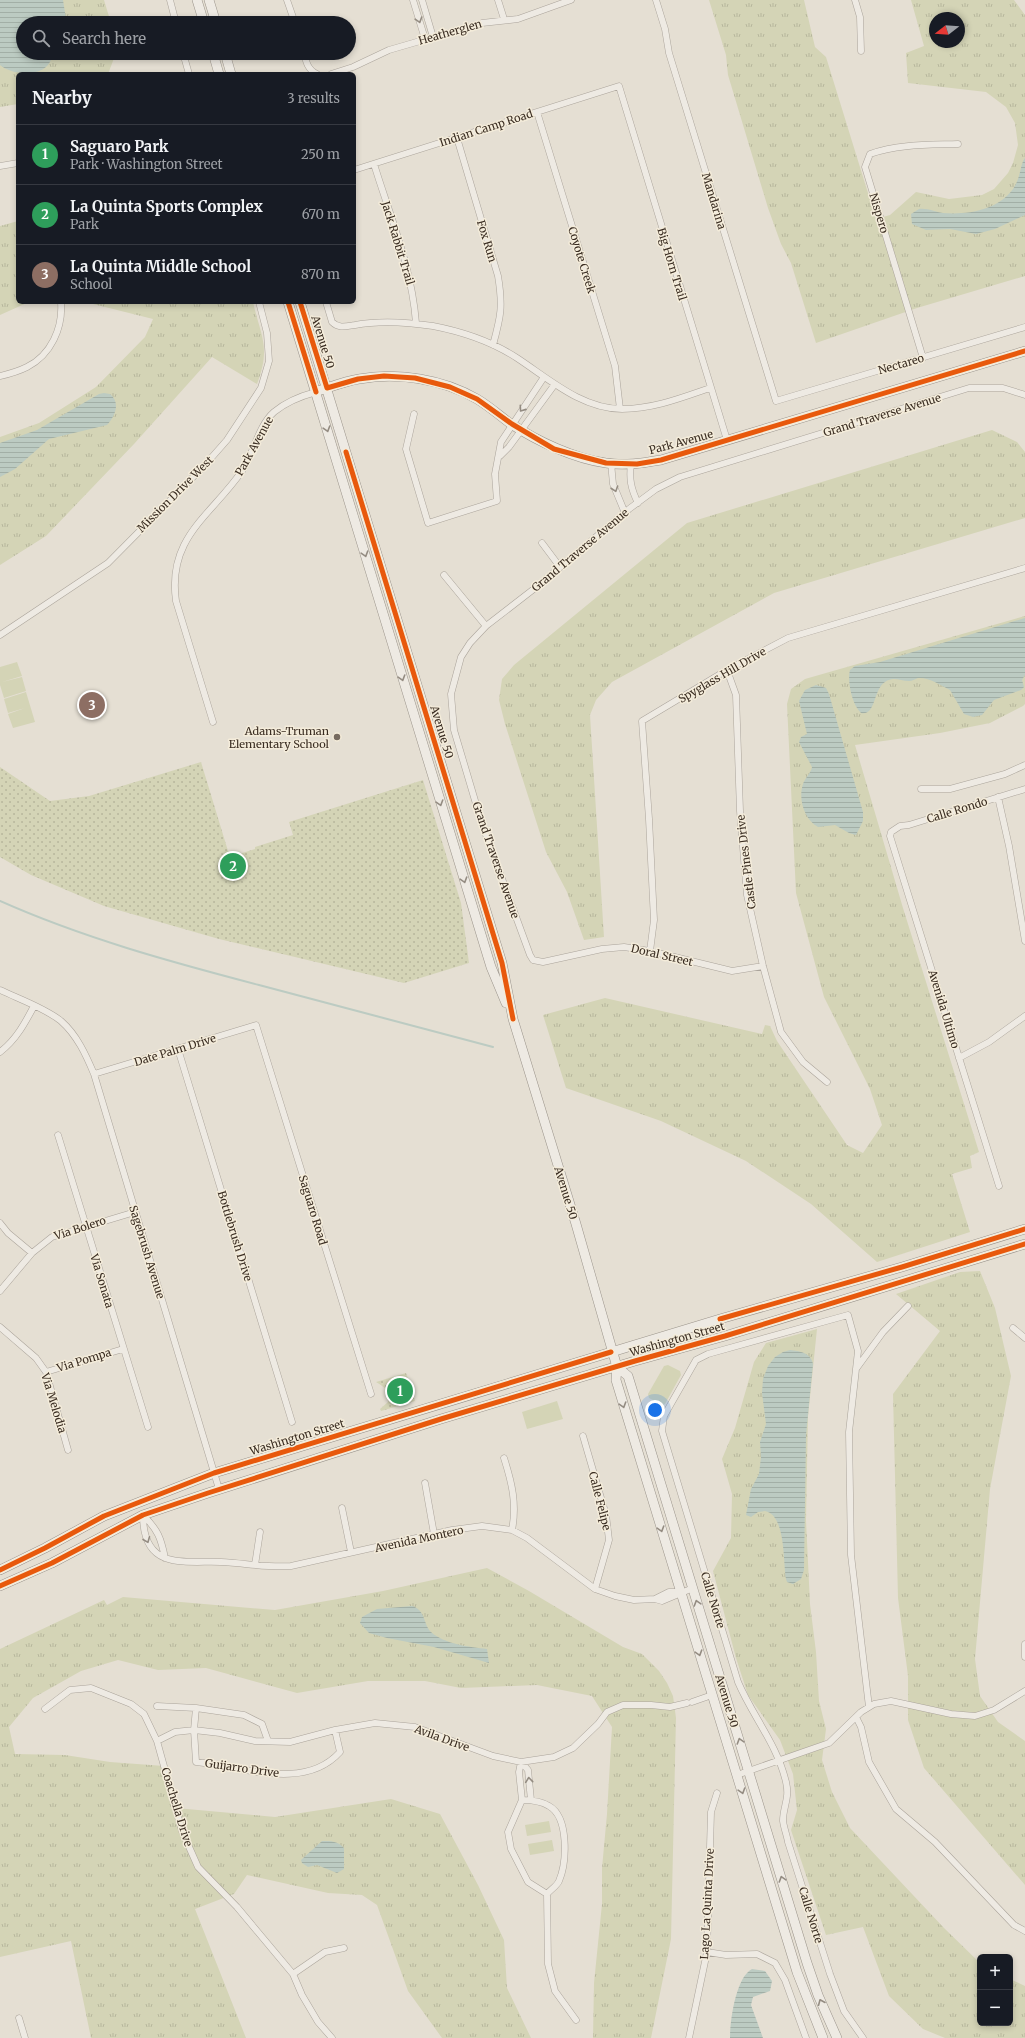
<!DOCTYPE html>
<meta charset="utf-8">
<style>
body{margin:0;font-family:Merriweather,serif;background:#242831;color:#f1f3f6}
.controls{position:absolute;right:12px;bottom:12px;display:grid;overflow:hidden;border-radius:6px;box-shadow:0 2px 6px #0003}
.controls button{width:36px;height:36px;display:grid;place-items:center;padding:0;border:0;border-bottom:1px solid #363941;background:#171b24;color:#f1f3f6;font:20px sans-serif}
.compass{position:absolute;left:929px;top:12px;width:36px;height:36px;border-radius:50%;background:#171b24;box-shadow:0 2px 6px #0003;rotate:253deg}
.you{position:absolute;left:655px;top:1410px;width:14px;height:14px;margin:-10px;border:3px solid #fff;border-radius:50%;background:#1a73e8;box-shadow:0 0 0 6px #1a73e833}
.badge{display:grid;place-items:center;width:26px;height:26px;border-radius:50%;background:#b45309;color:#fff;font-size:13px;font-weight:700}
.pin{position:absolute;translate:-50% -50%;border:2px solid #fff;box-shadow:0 1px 4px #0006}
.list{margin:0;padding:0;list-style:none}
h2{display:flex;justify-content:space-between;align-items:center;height:52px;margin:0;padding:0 16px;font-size:17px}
h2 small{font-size:13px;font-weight:400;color:#9ea1a6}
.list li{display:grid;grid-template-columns:26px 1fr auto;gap:12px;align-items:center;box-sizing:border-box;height:60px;padding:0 16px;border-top:1px solid #363941}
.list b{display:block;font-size:15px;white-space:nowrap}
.list p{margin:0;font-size:13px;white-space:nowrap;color:#9ea1a6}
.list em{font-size:13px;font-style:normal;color:#9ea1a6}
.icon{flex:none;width:22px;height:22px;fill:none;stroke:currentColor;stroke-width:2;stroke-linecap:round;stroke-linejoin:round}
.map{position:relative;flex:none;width:1025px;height:2038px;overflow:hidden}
.search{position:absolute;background:#171b24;box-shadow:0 2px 6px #0003;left:16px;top:16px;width:340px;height:44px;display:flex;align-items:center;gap:10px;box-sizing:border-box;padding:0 14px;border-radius:22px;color:#9ea1a6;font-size:15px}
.panel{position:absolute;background:#171b24;box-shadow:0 2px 6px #0003;left:16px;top:72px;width:340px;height:232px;border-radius:6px}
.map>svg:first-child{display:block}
.grass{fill:url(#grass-tufts);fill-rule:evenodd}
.park{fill:url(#park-dots)}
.pitch{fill:#d4d4b6}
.water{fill:url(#water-rules)}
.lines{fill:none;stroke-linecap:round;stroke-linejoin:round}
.stream{stroke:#bccbc2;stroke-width:2}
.street-casing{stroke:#aba49b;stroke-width:7}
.secondary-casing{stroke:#9b948b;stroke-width:10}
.street{stroke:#eeeae3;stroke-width:6}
.secondary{stroke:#eeeae3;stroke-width:9}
.cycleway-casing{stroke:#f4ecda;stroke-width:8}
.cycleway{stroke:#e8590c;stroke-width:5}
.oneway{stroke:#948c82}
.poi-dot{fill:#766b60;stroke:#f4ecda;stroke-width:1.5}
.labels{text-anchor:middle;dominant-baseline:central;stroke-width:3;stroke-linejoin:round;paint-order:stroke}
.street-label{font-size:11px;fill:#3a2d22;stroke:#f4ecda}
.poi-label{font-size:11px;fill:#3a2d22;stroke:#f4ecda;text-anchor:end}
</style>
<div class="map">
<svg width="1025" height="2038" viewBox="0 0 1025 2038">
<defs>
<pattern id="grass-tufts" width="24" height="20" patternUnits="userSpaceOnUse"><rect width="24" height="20" fill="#d4d4b6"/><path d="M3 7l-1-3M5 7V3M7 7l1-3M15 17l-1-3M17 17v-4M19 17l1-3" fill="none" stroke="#b7b69c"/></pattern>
<pattern id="park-dots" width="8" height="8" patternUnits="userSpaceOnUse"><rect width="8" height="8" fill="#d4d4b6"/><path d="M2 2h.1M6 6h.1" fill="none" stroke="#b7b69c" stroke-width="1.8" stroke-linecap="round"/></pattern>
<pattern id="water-rules" width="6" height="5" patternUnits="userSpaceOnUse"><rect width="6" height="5" fill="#bccbc2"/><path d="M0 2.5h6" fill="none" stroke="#a2afa6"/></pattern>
</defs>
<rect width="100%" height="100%" fill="#e5dfd3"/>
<!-- grass -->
<path class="grass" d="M 0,0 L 104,0 L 111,23 L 23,23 L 23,53 L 116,53 L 108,74 L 18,74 L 18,104 L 0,107 Z
M 709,0 L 804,0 L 815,47 L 826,57 L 876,219 L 890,215 L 916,192 L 949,199 L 982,195 L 994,189 L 1008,173 L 1013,163 L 1018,145 L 1015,123 L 1006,107 L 986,92 L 908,83 L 906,53 L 924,46 L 911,0 L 1014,0 L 1025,15 L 1025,276 L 917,308 L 816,343 L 791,263 L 781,244 L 768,208 L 728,75 L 726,55 ZM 935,18 L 959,18 L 959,42 L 935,42 Z
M 18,221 L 18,302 L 29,302 L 0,315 L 0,226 Z
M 85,302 L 253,302 C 261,337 271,347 257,384 L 212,357 L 134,444 L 46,536 L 0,565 L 0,437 L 39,423 L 96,387 L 145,337 L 153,319 Z
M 992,430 L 1017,442 L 1025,452 L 1025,518 L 774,593 L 612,682 L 596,700 L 590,715 L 604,937 L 584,940 L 567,892 L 546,852 L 505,724 L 499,700 L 502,679 L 514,665 L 687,523 Z
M 1025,616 L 1025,704 L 1023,706 L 990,723 L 940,733 L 855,745 L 903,908 L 979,1152 L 970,1156 L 972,1168 L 952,1174 L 970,1232 L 877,1262 L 811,1204 L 746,1161 L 661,1121 L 566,1088 L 543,1015 L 605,998 L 762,1034 L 765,1025 L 770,1026 L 777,1041 L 847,1145 L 863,1153 L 882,1125 L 870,1089 L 824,997 L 796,893 L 787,704 L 791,689 L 805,679 Z
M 980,1271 L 995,1308 L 1011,1376 L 990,1489 L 975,1659 L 980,1696 L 998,1722 L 1025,1741 L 1025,1885 L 924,1768 L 908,1720 L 908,1676 L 898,1598 L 893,1394 L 940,1331 L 896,1294 L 960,1272 Z
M 817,1329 L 808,1416 L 806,1520 L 810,1604 L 816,1652 L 819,1701 L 826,1729 L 822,1760 L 832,1792 L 850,1828 L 944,1928 L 980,1963 L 980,2023 L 1010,2023 L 1010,1979 L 1025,1986 L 1025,2038 L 945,2038 L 923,2029 L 889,1996 L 863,1927 L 826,1935 L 791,1830 L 797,1810 L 793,1774 L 780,1740 L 748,1695 L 736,1658 L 713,1571 L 731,1538 L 732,1494 L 722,1459 L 735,1428 L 754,1362 L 766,1343 Z
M 487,1568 L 529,1591 L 623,1647 L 642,1654 L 659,1671 L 667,1683 L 673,1696 L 676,1718 L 671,1939 L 651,2038 L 593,2038 L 594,1983 L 602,1904 L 602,1868 L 607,1814 L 612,1727 L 592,1696 L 537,1685 L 461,1688 L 425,1681 L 368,1681 L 297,1693 L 206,1668 L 158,1670 L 118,1660 L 81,1671 L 33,1698 L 9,1727 L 15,1754 L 65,1755 L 110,1762 L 164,1766 L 176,1808 L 275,1817 L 391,1799 L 440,1814 L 478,1885 L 504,1940 L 507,1988 L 531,2038 L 442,2038 L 408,1991 L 377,1905 L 362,1895 L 328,1893 L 247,1875 L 234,1894 L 195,1909 L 246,2038 L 91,2038 L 71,1941 L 0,1957 L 0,1649 L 104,1600 L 107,1605 L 123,1597 L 275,1610 L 383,1591 Z"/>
<!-- park -->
<path class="park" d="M 201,762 L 228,851 L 236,855 L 255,849 L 255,847 L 293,835 L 289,822 L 423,780 L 461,903 L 469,963 L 404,983 L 219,939 L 104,906 L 31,875 L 0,857 L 0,767 L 50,801 L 89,796 Z
M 406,1373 L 415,1401 L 381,1411 L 380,1409 L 388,1402 C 391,1391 384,1387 376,1382 Z"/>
<!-- pitch -->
<path class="pitch" d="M 17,662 L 22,676 L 2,682 L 22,677 L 26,691 L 4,698 L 0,685 L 0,667 Z
M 26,692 L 35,722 L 13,728 L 8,714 L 25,708 L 8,713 L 4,699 Z
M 668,1365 L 680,1371 L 681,1375 L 665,1404 L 662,1405 L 649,1398 L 648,1394 L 664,1366 Z
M 557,1401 L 563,1419 L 527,1429 L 522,1412 Z
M 549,1821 L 551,1832 L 527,1836 L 525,1825 Z
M 552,1840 L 554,1851 L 530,1855 L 528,1844 Z"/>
<!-- water -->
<path class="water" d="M 0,0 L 63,0 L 66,19 L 64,23 L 23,23 L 23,53 L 52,53 C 52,78 14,77 0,65 Z
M 1025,158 L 1025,215 L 995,229 L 976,234 L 950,229 L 926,230 L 912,224 L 911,214 L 919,209 C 928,208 935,212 943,213 C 968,215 998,210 1013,189 C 1021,178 1020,164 1025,158 Z
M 104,393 L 110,394 C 121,403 115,416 107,425 L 49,439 L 15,469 L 0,477 L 0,443 L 37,430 L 99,394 Z
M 1025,618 L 1025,675 L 1022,680 L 1024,687 L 1021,690 L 994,700 L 982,715 L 973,717 L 964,714 L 950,690 C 941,685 928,677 918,678 C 915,679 912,681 909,681 C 900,681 893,676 885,682 C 873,690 876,716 861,713 C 852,705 847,681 850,670 L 855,666 L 880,662 Z
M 816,685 L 826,688 L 829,694 L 863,812 L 863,821 L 856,835 L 849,833 L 835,825 L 818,827 C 804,819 798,799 803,784 C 805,778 811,773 812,767 L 799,742 L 801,737 L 807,734 L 799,701 L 805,690 Z
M 790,1350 C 800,1351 811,1353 813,1364 L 806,1435 L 804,1570 L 801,1579 L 793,1584 L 787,1582 L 786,1579 C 783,1562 786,1515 765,1511 L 758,1512 L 751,1517 L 746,1515 L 751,1489 L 759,1474 L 761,1457 L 760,1442 L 766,1424 L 762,1393 L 763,1379 L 768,1366 L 775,1357 L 783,1352 Z
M 412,1606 C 426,1610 423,1624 431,1632 C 444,1644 470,1647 487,1649 L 489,1663 L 434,1647 L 387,1638 L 369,1633 L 360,1623 L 362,1617 L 377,1609 Z
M 322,1841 C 331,1841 338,1841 344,1848 L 344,1869 L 337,1873 L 317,1865 L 308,1867 L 302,1863 L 301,1860 Z
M 752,1969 L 765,1971 L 772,1981 L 770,1991 L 753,1997 L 751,2005 L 763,2038 L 730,2038 C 730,2020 736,1977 752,1969 Z"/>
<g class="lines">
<!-- stream -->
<path class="stream" d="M 0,901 C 83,938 171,962 259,985 C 337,1006 415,1026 493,1047"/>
<defs>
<path id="street" d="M 170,0 L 176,23
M 287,0 L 295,23
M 413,0 L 425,39
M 422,0 L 433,37
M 498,0 L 504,19
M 656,0 L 665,29 L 669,53 L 776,401 L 1025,327
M 855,0 L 860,17 L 861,51
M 183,53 L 189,74
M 304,53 C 306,62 308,70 317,74
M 331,74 L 353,67 L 389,50 L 482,23 L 518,19 L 571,0
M 537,112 L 615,366 L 620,409
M 457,138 L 498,276 C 503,306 501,316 493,345
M 374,164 C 390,216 412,268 416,323
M 0,166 L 18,163
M 354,170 L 619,86 L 727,440
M 326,302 L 332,322 C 339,329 347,326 355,325 C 381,320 407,322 433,326 C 464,332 491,341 517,358 C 549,379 582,409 622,409 C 653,409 681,398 710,388
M 923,358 L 865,167 L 870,154 C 898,144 928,145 958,144
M 0,376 C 9,374 19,371 27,367 C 51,355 63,328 61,302
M 414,414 L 406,449 L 428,523 L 497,501 L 495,474 L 501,442 L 544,377
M 500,456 L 509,447 L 555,384
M 611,463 L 613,484 L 625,513
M 631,464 C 629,479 631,489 638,503
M 542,543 L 560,567
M 444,575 L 486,626
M 0,635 L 108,563 L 205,465 L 227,440 L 261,388 L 269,361 L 267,333 L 259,302
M 727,670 L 736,695 L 740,811 L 747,895 L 763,966 L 781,1032 L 803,1062 L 827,1082
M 213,722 L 176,601 C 167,537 211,516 242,471 C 254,453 258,426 274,412 C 286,402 301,396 316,392
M 921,789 L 950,789 L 1005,774 L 1025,765
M 998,797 L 1009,846 L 1025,941
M 650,951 L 654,920 L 649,819 L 642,721 L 727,670 L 788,638 L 1025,568
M 763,966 L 732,971 L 650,951 L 624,947 L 602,949 L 543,962 L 533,960 L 530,955 L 482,824 L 454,730 L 451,694 L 461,657 L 470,643 L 486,626 L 539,585 L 629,509 L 656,489 L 680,477 L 969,388 L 1003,388 L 1025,395
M 0,990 C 19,999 45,1008 61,1021 C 77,1035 86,1055 94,1074 L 219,1489
M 178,1049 L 292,1422
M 0,1052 C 16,1040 25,1023 34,1006
M 959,1058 L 989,1042 L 1025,1016
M 94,1074 L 256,1025 L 371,1394
M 58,1135 L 148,1427
M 999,1186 L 890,836 L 891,832 L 900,826 L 909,825 L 1025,789
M 0,1223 L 8,1233 L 32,1253
M 0,1291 L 32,1253 L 52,1237 L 135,1212
M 0,1327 L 36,1358 L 46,1372 L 68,1450
M 1013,1328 L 1025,1338
M 856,1369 L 883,1332 L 908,1306
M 46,1372 L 123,1349
M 583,1436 L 606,1515 L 609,1540 L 595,1589
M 504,1458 C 512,1483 517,1504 512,1530
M 425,1483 L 434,1534
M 342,1508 L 351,1552
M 143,1515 C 143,1532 147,1551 165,1558 C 180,1564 205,1561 221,1562 C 245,1563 267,1568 291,1566 L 452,1530 L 482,1526 L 512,1530 L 527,1538 L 595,1589 L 615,1596 L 634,1600 L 655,1599 L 662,1601 L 693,1588
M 143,1515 C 158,1530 161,1538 165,1558
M 255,1565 L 260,1532
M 655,1599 L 669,1592 L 681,1592
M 1025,1644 L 1025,1657
M 692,1702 L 712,1695
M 157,1706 L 196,1708
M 45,1709 L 70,1690 L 91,1688 L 131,1704 L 144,1714 L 157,1741 L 182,1831 L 198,1867 L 237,1907 L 293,1974 L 302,1995 L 318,2022 L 332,2038
M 856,1717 L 861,1727 L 869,1762 L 896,1809 L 935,1842 L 1014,1925 L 1025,1931
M 157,1741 L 175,1732 L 194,1730 L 220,1733 L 255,1741 L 290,1742 L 335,1730 L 375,1723 L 415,1727 L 493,1756 L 521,1762 L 554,1757 L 573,1748 L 598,1724 L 607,1712 L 623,1705 L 651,1705 L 670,1707 L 687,1703
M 268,1741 L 262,1724 L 244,1715 L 196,1708 L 194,1730 L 196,1762 C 241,1766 304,1792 340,1752 L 335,1730
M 521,1762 L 519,1772 L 522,1800 L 508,1832 L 511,1849 L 528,1882 L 547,1894
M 521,1762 L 528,1770 L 531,1800
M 737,1775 L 829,1743 L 861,1712 L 874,1704 L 891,1701 L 951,1714 L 975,1716 L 994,1710 L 1025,1691
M 522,1800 C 531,1800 541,1801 549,1806 C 569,1817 567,1862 559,1881 C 557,1886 550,1890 547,1894 L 548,1964 L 555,1991 L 576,2020
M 707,1952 L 726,1955 L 757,1954 L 775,1963 L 785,1980 L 806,2038
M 293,1974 L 325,1952 L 344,1948
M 19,2018 L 25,2038
M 689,2038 L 707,1952 L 711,1812 L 717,1793
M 863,2038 L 844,2011 L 830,1974 L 788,1842 C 787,1836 784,1828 783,1821 C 783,1806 790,1799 786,1782 C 777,1744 753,1717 738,1682 L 662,1431 L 664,1416 L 696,1360 L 708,1354 L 848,1315 L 858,1351 L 849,1432 L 851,1555 L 869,1707"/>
<path id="secondary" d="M 197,0 L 204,23
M 209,0 L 216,23
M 213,53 L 219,74
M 225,53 L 231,74
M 288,302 L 491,967 L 506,1003
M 300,302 L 502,963 L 513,1019 L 576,1224 L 617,1367 L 616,1380 L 797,1972 L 823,2038
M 321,390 C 333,386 346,381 359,379 C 398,372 443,379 477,399 C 489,406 500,416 511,424 C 537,441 575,459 606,463 C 624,466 643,463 661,460 L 1025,351
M 617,1367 L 628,1376 L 807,1963 L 818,1995 L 837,2038
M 0,1570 L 45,1548 L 104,1516 L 214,1473 L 720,1319 L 902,1267 L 1025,1229
M 0,1586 L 52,1563 L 143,1515 L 208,1493 L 441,1419 L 635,1361 L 725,1336 L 1025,1244"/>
</defs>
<!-- street casing -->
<use href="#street" class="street-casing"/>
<!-- secondary casing -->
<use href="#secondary" class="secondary-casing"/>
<!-- street -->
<use href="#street" class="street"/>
<!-- secondary -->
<use href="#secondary" class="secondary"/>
<defs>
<path id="cycleway" d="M 288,302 L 316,392
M 300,302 L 327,388 L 358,379 L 384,376 L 415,378 L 450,387 L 477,399 L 512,424 L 554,449 L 606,463 L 637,464 L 661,460 L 1025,351
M 346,452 L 502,963 L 513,1019
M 720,1319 L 902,1267 L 1025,1229
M 0,1570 L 45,1548 L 104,1516 L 214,1473 L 611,1352
M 0,1586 L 52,1563 L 143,1515 L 208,1493 L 441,1419 L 635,1361 L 725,1336 L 1025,1244"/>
</defs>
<!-- cycleway casing -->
<use href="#cycleway" class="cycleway-casing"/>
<!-- cycleway -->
<use href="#cycleway" class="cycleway"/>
</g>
<!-- one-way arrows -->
<defs><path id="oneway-chevron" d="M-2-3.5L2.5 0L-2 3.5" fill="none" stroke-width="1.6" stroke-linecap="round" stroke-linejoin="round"/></defs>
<g class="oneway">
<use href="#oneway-chevron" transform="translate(419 20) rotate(73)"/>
<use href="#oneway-chevron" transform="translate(522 409) rotate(125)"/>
<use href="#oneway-chevron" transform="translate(327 429) rotate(73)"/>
<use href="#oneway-chevron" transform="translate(615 489) rotate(71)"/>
<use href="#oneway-chevron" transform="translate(365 554) rotate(73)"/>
<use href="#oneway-chevron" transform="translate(402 678) rotate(73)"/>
<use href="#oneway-chevron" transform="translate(440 803) rotate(73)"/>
<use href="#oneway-chevron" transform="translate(464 880) rotate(73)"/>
<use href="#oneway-chevron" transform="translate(623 1405) rotate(73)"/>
<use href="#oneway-chevron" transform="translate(661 1529) rotate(73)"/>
<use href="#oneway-chevron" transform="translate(147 1540) rotate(68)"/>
<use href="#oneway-chevron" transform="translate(697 1603) rotate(-107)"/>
<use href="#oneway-chevron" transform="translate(699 1653) rotate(73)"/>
<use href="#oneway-chevron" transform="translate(740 1741) rotate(-107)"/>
<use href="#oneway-chevron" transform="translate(529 1780) rotate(-96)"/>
<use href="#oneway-chevron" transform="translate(742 1791) rotate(73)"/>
<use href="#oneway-chevron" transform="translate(782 1879) rotate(-107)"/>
<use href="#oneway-chevron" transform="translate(821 2002) rotate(-113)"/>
</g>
<!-- markers -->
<circle class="poi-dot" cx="337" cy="737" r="4"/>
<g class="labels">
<!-- street labels -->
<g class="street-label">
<text transform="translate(450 32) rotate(-16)">Heatherglen</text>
<text transform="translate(486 128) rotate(-18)">Indian Camp Road</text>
<text transform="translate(714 201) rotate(73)">Mandarina</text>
<text transform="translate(879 213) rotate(73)">Nispero</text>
<text transform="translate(487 241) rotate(73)">Fox Run</text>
<text transform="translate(398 243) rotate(73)">Jack Rabbit Trail</text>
<text transform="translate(582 260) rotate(73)">Coyote Creek</text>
<text transform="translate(672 264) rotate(73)">Big Horn Trail</text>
<text transform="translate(323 342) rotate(73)">Avenue 50</text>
<text transform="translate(901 364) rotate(-16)">Nectareo</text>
<text transform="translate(882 415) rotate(-17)">Grand Traverse Avenue</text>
<text transform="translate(681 442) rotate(-15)">Park Avenue</text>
<text transform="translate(254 446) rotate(-61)">Park Avenue</text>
<text transform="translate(175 494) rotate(-45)">Mission Drive West</text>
<text transform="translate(580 550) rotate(-40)">Grand Traverse Avenue</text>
<text transform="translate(722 675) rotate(-30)">Spyglass Hill Drive</text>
<text transform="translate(442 732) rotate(73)">Avenue 50</text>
<text transform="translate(957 810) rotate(-17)">Calle Rondo</text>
<text transform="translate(496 860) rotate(71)">Grand Traverse Avenue</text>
<text transform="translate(746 862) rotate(-97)">Castle Pines Drive</text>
<text transform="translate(662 955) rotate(13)">Doral Street</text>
<text transform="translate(944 1009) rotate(73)">Avenida Ultimo</text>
<text transform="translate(175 1050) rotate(-17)">Date Palm Drive</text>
<text transform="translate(566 1193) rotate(73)">Avenue 50</text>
<text transform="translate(313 1210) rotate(73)">Saguaro Road</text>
<text transform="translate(80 1228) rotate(-18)">Via Bolero</text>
<text transform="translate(235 1236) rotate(73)">Bottlebrush Drive</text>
<text transform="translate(147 1252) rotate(73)">Sagebrush Avenue</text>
<text transform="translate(102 1281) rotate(73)">Via Sonata</text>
<text transform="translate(677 1339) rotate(-16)">Washington Street</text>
<text transform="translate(84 1360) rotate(-17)">Via Pompa</text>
<text transform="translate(54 1403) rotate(73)">Via Melodia</text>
<text transform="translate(297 1437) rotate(-17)">Washington Street</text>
<text transform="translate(600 1501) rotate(76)">Calle Felipe</text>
<text transform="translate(419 1539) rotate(-12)">Avenida Montero</text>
<text transform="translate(713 1600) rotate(73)">Calle Norte</text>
<text transform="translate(727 1701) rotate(73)">Avenue 50</text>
<text transform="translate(442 1738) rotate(20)">Avila Drive</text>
<text transform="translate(242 1768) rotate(8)">Guijarro Drive</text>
<text transform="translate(177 1807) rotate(73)">Coachella Drive</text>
<text transform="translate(707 1904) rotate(-87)">Lago La Quinta Drive</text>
<text transform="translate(811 1915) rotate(73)">Calle Norte</text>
</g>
<!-- poi labels -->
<g class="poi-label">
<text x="329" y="731">Adams-Truman<tspan x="329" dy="13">Elementary School</tspan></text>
</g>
</g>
</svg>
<div class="controls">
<button>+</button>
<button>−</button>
</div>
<svg class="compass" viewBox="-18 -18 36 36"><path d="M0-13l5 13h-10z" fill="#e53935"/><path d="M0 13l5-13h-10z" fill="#9ea1a6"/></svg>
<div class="you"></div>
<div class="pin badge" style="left:400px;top:1391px;background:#2e9e5b">1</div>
<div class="pin badge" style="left:233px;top:866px;background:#2e9e5b">2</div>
<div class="pin badge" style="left:92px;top:705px;background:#8d6e63">3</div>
<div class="search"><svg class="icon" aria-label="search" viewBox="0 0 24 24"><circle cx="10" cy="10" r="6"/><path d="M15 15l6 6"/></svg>Search here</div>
<section class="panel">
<h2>Nearby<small>3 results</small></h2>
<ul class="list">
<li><span class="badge" style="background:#2e9e5b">1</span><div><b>Saguaro Park</b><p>Park · Washington Street</p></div><em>250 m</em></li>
<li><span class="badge" style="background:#2e9e5b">2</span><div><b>La Quinta Sports Complex</b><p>Park</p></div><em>670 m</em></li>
<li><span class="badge" style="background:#8d6e63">3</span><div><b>La Quinta Middle School</b><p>School</p></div><em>870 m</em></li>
</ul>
</section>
</div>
